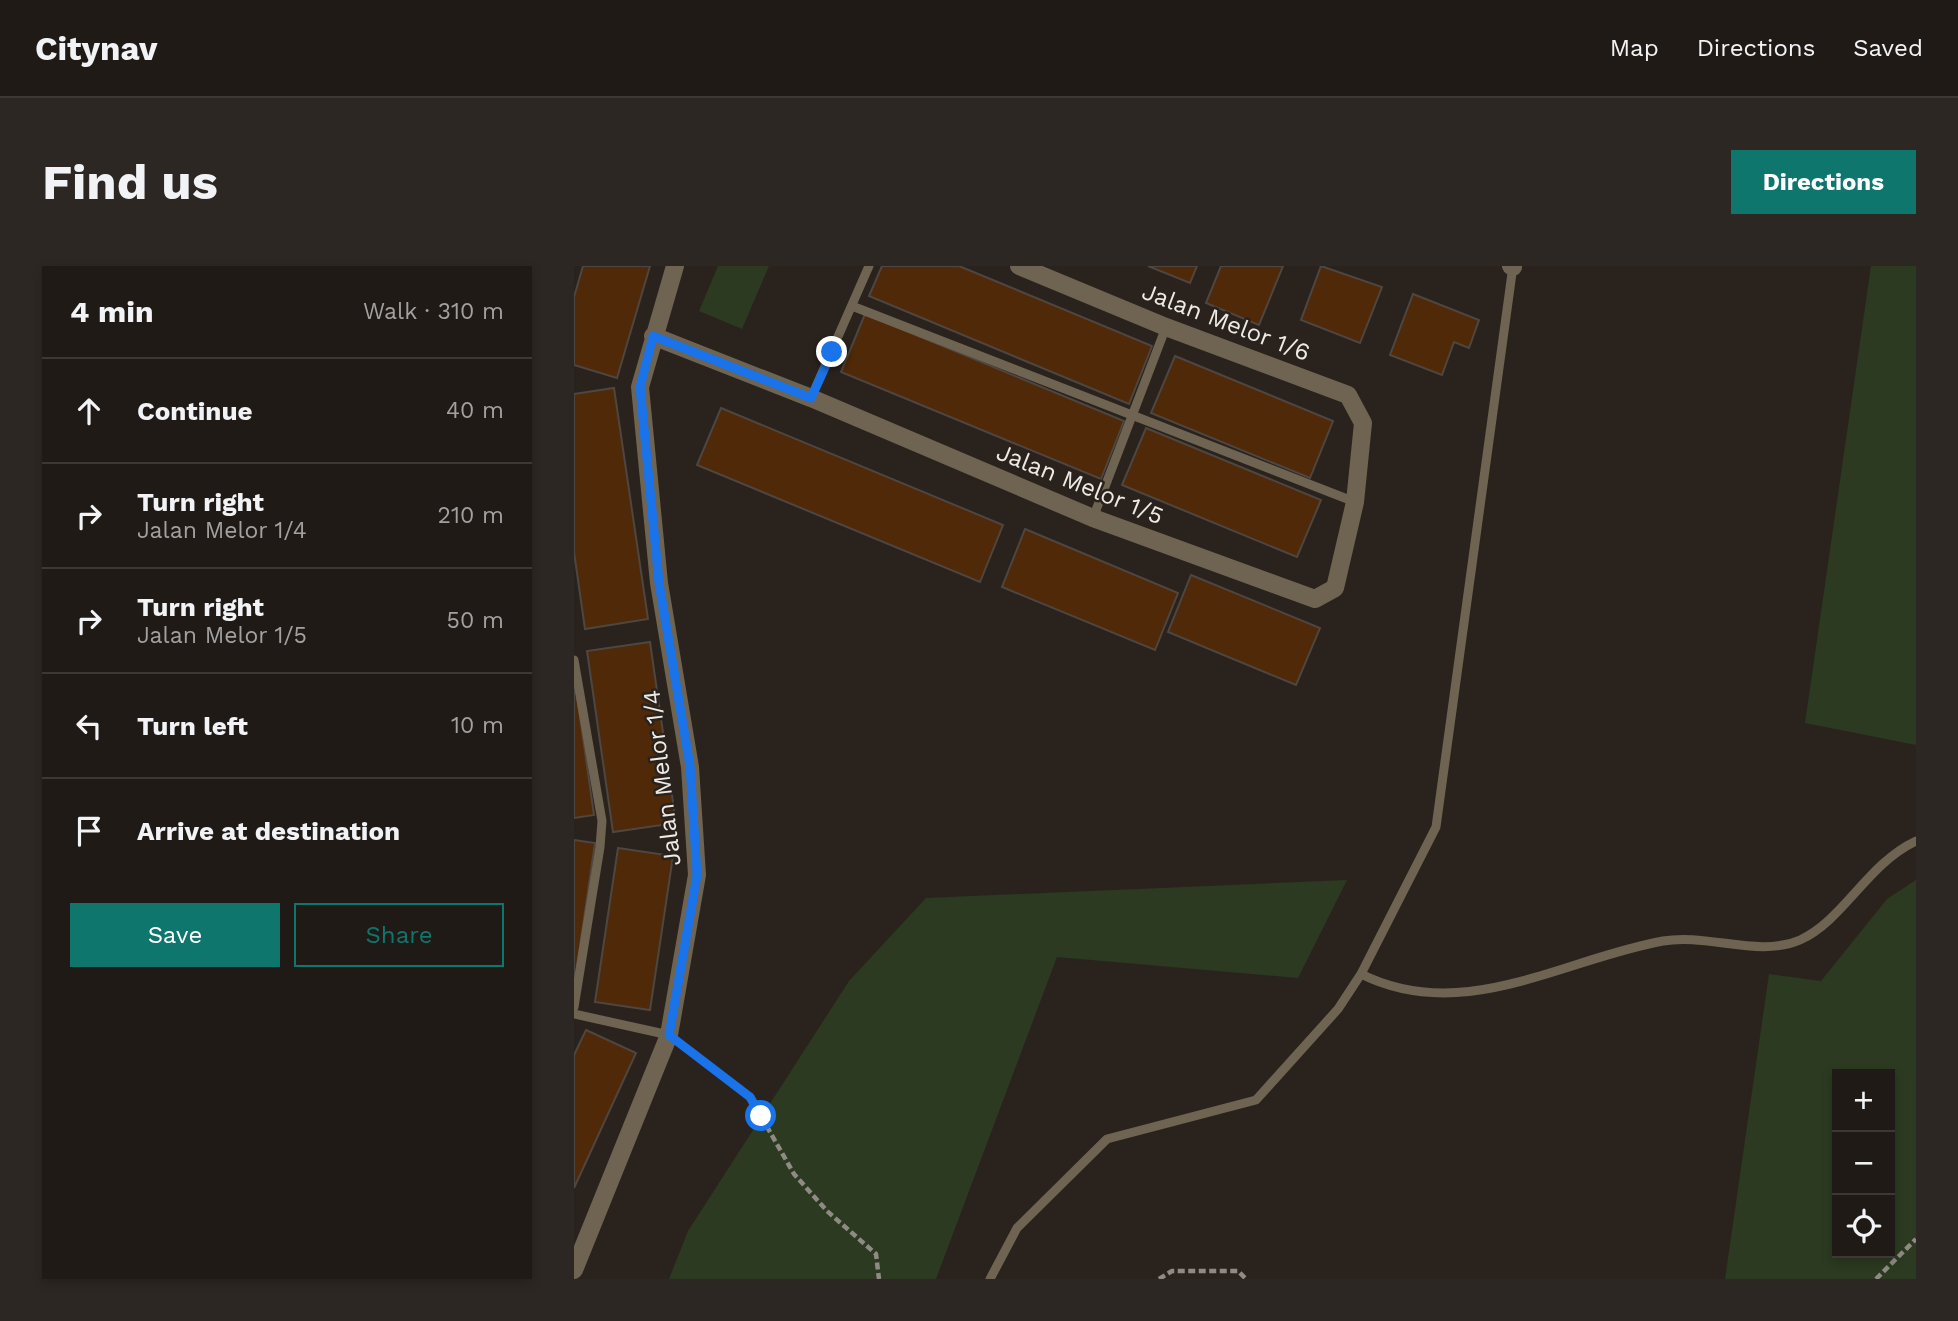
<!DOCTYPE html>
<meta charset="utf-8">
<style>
body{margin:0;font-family:"Work Sans",sans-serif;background:#2d2723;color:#f1f3f6}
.controls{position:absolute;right:21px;bottom:21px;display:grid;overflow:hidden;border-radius:0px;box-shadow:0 4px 10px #0003}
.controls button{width:63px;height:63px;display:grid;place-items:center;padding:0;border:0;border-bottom:2px solid #3d3835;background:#201a16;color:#f1f3f6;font:35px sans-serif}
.stop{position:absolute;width:21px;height:21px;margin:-16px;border:5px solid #1a73e8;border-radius:50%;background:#fff}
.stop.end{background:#1a73e8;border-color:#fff;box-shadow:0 2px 7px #0008}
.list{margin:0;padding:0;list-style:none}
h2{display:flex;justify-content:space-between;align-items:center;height:91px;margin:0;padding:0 28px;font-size:30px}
h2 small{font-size:23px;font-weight:400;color:#a2a1a1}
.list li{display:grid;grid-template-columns:46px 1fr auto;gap:21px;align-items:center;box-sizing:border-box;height:105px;padding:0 28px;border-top:2px solid #3d3835}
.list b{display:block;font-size:26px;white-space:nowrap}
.list p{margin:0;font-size:23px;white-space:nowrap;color:#a2a1a1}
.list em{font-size:23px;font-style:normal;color:#a2a1a1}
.actions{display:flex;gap:14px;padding:21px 28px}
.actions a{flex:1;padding:16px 0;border:2px solid #0f766e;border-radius:0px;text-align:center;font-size:24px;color:#0f766e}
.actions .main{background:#0f766e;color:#fff}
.icon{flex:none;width:38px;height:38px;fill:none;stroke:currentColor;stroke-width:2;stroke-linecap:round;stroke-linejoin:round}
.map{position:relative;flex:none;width:1342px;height:1013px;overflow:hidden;border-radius:0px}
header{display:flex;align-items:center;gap:42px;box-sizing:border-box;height:98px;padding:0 35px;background:#201a16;border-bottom:2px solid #3d3835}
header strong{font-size:33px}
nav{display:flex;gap:38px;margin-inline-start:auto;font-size:24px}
.intro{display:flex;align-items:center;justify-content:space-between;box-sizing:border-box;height:168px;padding:0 42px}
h1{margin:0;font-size:49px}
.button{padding:18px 32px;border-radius:0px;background:#0f766e;color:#fff;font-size:24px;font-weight:700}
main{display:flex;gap:42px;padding:0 42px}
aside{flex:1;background:#201a16;border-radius:0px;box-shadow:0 4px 10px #0003}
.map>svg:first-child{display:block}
.green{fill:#2b3a20;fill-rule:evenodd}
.building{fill:#4f2908;stroke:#4e4640;stroke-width:2}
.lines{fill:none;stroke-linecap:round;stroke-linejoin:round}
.path{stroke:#8f8a84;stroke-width:4.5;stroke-dasharray:7 3.5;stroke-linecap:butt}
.lane{stroke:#6e6451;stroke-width:9}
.street{stroke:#6e6451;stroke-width:18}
.route{stroke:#1a73e8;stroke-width:9}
.labels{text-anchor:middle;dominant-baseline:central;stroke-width:5;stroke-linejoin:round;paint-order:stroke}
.street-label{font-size:24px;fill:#eeeae5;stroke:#2a231d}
</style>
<header>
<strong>Citynav</strong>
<nav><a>Map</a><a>Directions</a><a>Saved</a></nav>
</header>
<div class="intro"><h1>Find us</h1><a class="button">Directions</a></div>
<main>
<aside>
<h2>4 min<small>Walk · 310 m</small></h2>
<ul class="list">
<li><svg class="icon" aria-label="ahead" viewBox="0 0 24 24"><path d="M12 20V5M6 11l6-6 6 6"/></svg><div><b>Continue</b></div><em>40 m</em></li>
<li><svg class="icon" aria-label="right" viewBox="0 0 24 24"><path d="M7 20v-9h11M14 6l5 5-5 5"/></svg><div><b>Turn right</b><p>Jalan Melor 1/4</p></div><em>210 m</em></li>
<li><svg class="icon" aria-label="right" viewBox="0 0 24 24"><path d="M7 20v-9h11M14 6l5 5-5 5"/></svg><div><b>Turn right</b><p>Jalan Melor 1/5</p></div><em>50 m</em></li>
<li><svg class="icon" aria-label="left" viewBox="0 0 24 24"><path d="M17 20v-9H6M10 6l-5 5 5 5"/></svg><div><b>Turn left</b></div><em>10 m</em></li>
<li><svg class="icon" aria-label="arrive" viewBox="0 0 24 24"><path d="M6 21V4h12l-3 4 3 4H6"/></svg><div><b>Arrive at destination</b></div></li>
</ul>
<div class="actions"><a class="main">Save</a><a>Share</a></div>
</aside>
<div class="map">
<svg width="1342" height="1013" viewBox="0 0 1342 1013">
<rect width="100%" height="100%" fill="#2a231d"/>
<!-- green -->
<path class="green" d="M 144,0 L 195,0 L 168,63 L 125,45 Z
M 1297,0 L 1342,0 L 1342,479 L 1231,457 Z
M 773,614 L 724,712 L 483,691 L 362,1013 L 95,1013 L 114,965 L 275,715 L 352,632 Z
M 1342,614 L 1342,1013 L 1151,1013 L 1195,708 L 1247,715 L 1313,633 ZM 1263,808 L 1316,808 L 1316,987 L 1263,987 Z"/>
<!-- building -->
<path class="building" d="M 9,0 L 76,0 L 43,112 L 0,99 L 0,31 Z
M 308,0 L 385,0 L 578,80 L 555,138 L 295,30 Z
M 574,0 L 623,0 L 616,17 Z
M 647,0 L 709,0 L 685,59 L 632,37 Z
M 747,0 L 808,21 L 786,77 L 727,54 Z
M 839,28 L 905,54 L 895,82 L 880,76 L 868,109 L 816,89 Z
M 291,48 L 550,155 L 527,213 L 267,106 Z
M 601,90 L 759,155 L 736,212 L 577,147 Z
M 40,122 L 74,353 L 11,363 L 0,286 L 0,128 Z
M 147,142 L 429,259 L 406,316 L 123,199 Z
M 572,162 L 747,234 L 723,291 L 548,219 Z
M 451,263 L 604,327 L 581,384 L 428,321 Z
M 617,309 L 746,362 L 722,419 L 594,366 Z
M 76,376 L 102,557 L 39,566 L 13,385 Z
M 0,409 L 20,549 L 0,552 Z
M 0,574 L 21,577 L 0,721 Z
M 44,582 L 99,590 L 76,744 L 21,736 Z
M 12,764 L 62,787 L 0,922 L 0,789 Z"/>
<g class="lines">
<!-- path -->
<path class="path" d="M 111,781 L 176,831 L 220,908 L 253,945 L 302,988 L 305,1013
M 585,1013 L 598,1005 L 664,1005 L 672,1013
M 1302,1013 L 1342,973"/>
<!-- lane -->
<path class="lane" d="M 278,40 L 781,236
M 237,132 L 295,0
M 519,252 L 592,61
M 0,394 L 28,555 L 26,581 L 0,741
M 787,708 C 889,759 989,693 1089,675 C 1133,667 1185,692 1226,674 C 1270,654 1293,598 1342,575
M 0,748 L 95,769
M 416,1013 L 443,962 L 533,873 L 682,834 L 764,743 L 787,708 L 862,561 L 939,0"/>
<!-- street -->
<path class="street" d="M 937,0 L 939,1
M 79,70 L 237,132 L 519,252 L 741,333 L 761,322 L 781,236 L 789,157 L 774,129 L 592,61 L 445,0
M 0,1004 L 95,769 L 123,609 L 116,501 L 85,317 L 66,121 L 101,0"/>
</g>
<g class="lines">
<!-- route -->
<path class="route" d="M 187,850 L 176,831 L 95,769 L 123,609 L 116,500 L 85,317 L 66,121 L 79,70 L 237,132 L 258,86"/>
</g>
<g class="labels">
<!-- street labels -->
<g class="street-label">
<text transform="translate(652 56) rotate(21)">Jalan Melor 1/6</text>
<text transform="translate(506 218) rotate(22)">Jalan Melor 1/5</text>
<text transform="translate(88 512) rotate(-97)">Jalan Melor 1/4</text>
</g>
</g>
</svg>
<div class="controls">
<button>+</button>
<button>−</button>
<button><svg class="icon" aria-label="locate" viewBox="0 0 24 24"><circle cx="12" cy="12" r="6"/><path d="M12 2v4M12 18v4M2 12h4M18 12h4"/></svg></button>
</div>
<div class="stop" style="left:187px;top:850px"></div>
<div class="stop end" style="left:258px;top:86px"></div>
</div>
</main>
